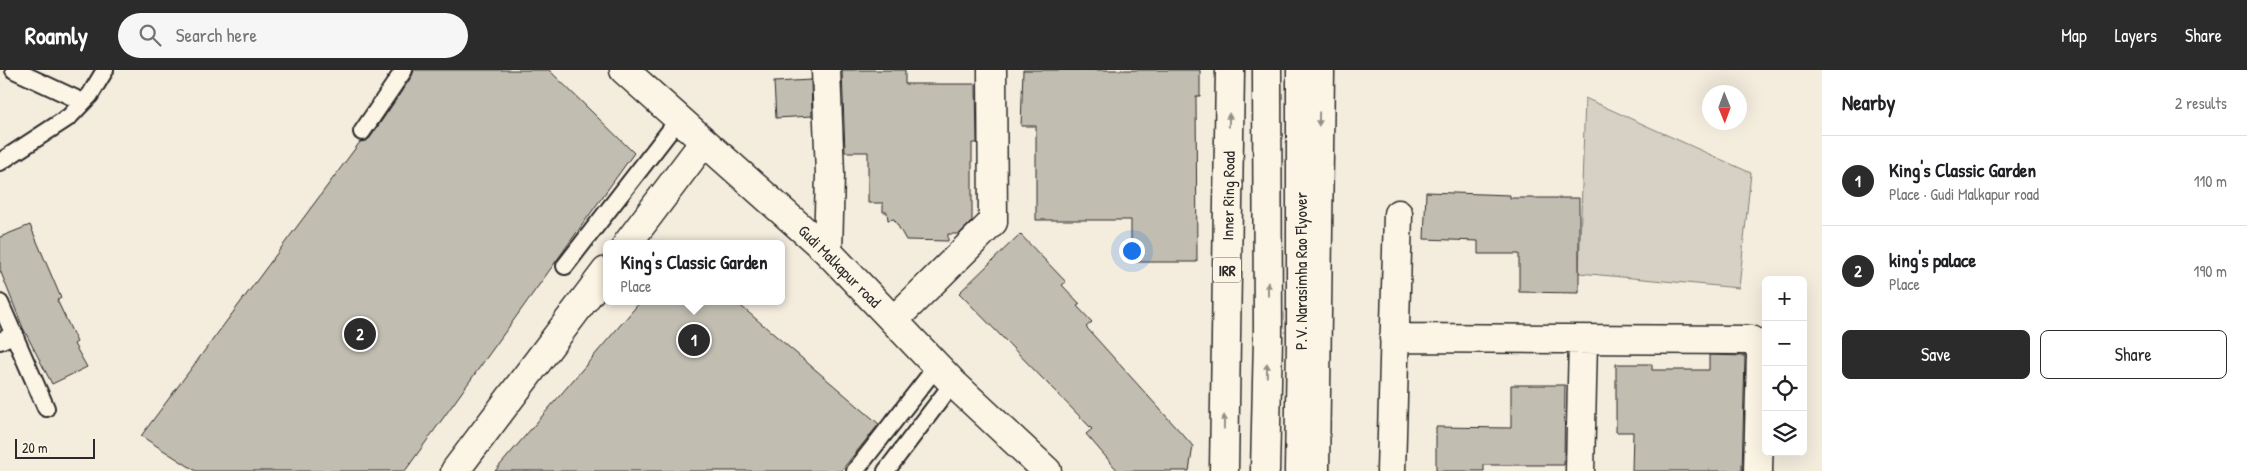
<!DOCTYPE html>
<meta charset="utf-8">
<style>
body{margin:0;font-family:"Patrick Hand",sans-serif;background:#f6f6f6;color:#202124}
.controls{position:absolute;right:15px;bottom:15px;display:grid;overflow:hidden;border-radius:8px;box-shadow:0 5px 20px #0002}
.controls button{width:45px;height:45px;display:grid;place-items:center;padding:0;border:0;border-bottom:1px solid #e0e0e0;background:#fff;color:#202124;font:25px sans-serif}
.compass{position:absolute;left:1702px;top:15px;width:45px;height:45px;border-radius:50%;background:#fff;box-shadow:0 5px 20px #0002;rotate:179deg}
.scale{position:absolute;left:15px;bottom:12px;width:80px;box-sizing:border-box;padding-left:5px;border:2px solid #2b2b2b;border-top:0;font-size:14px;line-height:18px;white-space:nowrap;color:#2b2b2b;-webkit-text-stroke:4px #fcf5e5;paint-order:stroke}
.you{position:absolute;left:1131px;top:180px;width:18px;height:18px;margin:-12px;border:4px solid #fff;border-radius:50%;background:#1a73e8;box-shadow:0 0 0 8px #1a73e833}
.badge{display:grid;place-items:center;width:32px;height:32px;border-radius:50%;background:#2b2b2b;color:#fff;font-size:16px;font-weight:700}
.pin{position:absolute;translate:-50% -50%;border:2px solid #fff;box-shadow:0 1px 5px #0006}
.popup{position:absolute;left:603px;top:170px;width:182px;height:65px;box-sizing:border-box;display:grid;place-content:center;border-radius:8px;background:#fff;filter:drop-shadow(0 1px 4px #0005);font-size:16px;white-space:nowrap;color:#757577}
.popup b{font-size:19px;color:#202124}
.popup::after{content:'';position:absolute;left:50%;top:100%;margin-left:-10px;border:10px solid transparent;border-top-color:#fff}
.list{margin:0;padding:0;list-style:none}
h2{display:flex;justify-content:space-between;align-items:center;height:65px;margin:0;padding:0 20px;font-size:21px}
h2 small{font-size:16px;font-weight:400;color:#757577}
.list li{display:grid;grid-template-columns:32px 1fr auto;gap:15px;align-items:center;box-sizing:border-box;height:90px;padding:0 20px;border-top:1px solid #e0e0e0}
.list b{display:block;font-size:19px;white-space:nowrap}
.list p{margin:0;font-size:16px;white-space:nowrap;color:#757577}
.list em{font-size:16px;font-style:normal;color:#757577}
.actions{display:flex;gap:10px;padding:15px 20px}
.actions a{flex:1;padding:11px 0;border:1px solid #2b2b2b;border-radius:8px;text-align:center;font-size:18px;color:#2b2b2b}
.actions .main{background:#2b2b2b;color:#fff}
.icon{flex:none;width:28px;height:28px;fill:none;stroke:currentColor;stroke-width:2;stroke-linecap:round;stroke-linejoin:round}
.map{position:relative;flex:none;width:1822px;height:401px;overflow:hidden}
header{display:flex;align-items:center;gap:30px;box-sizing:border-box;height:70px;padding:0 25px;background:#2b2b2b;color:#fff}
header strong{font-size:24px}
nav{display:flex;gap:28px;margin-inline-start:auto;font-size:18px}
.search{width:350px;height:45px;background:#f6f6f6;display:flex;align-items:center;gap:12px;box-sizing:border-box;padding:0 18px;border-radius:28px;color:#757577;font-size:19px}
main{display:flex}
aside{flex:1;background:#fff}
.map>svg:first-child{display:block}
.park{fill:#d6d1c4;stroke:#807e78}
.building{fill:#c2bdb1;stroke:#2b2b2b}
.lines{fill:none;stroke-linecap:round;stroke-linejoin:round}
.lane-casing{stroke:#2b2b2b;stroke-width:20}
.street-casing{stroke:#2b2b2b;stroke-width:31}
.secondary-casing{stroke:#2b2b2b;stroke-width:31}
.primary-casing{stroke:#2b2b2b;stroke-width:31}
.highway-casing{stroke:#2b2b2b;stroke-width:31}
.lane{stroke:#fcf5e5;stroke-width:16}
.street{stroke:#fcf5e5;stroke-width:28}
.secondary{stroke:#fcf5e5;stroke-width:28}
.primary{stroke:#fcf5e5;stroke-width:28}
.highway{stroke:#fcf5e5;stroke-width:28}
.oneway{fill:#949088}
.labels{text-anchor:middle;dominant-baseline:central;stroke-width:4;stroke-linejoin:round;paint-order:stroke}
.shield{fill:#fcf5e5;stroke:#6a6863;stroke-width:1}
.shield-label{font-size:15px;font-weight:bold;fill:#2b2b2b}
.street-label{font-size:16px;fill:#2b2b2b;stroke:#fcf5e5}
</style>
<header>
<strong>Roamly</strong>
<div class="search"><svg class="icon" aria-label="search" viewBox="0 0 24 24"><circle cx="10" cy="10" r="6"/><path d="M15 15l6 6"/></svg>Search here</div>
<nav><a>Map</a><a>Layers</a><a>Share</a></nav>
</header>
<main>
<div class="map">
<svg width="1822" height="401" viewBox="0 0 1822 401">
<rect width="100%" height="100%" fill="#f4edde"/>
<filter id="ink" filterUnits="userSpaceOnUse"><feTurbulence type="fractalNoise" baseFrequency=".02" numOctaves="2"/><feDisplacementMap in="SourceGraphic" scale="10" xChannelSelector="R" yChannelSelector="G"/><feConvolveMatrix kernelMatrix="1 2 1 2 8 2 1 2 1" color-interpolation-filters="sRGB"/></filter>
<g filter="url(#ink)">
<!-- park -->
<path class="park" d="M 1585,28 L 1751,103 L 1739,218 L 1579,203 Z"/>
<!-- building -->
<path class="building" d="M 414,0 L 549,0 L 634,83 L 405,401 L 196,401 L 141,366 L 360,72 L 366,71 L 370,68 L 412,6 Z
M 842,0 L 905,0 L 905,14 L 976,14 L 977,73 L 972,73 L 972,151 L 959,164 L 948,164 L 948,171 L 906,170 L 894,149 L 888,150 L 887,142 L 883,142 L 883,133 L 868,133 L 868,82 L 845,82 Z
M 1023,0 L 1200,0 L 1200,26 L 1196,26 L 1197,192 L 1131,192 L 1131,150 L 1036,150 L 1036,56 L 1021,56 Z
M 811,10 L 812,46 L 776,48 L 774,12 Z
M 1426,122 L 1510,125 L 1510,128 L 1579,128 L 1579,223 L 1519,222 L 1519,184 L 1478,184 L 1478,171 L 1424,169 Z
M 30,155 L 61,228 L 57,230 L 77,272 L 74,274 L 87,297 L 52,314 L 23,258 L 0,200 L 0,167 Z
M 1020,164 L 1066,212 L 1062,215 L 1080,234 L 1077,236 L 1092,252 L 1086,257 L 1193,376 L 1189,401 L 1118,401 L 1086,364 L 1092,359 L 959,223 Z
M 641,231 L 735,231 L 879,354 L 841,401 L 495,401 Z
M 1709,285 L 1745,286 L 1742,401 L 1632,401 L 1633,362 L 1616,362 L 1616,294 L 1652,294 L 1652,300 L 1709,300 Z
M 1511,315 L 1565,315 L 1564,395 L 1484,395 L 1484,401 L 1436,401 L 1436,357 L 1511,358 Z"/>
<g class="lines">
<defs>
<path id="lane" d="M 14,0 L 83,32
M 362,62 L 404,0
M 0,92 L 69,47 L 90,25 L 105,0
M 565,196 L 679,49
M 0,233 L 46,338
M 0,271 L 15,264
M 855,401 L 937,296
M 886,401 L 953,313"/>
<path id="street" d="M 826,0 L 830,104 L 828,182
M 627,174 L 704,72
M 894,250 L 993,152 L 992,0
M 1394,268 L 1751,270 C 1759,273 1760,277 1761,285 L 1758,401
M 455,401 L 606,201
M 1391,401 L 1398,144
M 1580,401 L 1583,270"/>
<path id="secondary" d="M 624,0 L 828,182 L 953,313 L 1047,401"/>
<path id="primary" d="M 1224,401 L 1230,0
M 1315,401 L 1320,0"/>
<path id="highway" d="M 1265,401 L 1268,268 L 1267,0
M 1299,401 L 1301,272 L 1301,0"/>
</defs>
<!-- lane casing -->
<use href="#lane" class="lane-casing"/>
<!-- street casing -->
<use href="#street" class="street-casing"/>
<!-- secondary casing -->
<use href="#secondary" class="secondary-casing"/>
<!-- primary casing -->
<use href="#primary" class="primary-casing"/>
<!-- highway casing -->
<use href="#highway" class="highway-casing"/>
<!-- lane -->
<use href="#lane" class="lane"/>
<!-- street -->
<use href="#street" class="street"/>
<!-- secondary -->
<use href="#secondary" class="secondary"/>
<!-- primary -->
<use href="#primary" class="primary"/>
<!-- highway -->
<use href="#highway" class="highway"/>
</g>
<!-- one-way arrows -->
<defs><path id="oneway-solid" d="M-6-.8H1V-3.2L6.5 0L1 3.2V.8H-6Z" transform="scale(1.25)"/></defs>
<g class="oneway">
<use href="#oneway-solid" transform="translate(1319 49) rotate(91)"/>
<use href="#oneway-solid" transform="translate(1229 50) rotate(-89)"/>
<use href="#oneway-solid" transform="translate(1268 219) rotate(-90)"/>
<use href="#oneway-solid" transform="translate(1267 300) rotate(-89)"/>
<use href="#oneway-solid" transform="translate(1224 352) rotate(-89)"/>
</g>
</g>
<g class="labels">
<!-- shield labels -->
<rect class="shield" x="1213" y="187.5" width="28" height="25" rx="4"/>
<g class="shield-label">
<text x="1227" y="200">IRR</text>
</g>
<!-- street labels -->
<g class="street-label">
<text transform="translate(1228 126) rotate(-89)">Inner Ring Road</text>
<text transform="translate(840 196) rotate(45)">Gudi Malkapur road</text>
<text transform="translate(1301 201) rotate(-90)">P.V. Narasimha Rao Flyover</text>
</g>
</g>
</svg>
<div class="controls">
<button>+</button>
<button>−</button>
<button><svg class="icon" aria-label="locate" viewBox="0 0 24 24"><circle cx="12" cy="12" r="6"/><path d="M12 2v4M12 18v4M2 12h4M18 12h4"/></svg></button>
<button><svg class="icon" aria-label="layers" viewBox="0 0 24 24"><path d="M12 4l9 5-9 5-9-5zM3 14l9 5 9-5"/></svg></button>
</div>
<svg class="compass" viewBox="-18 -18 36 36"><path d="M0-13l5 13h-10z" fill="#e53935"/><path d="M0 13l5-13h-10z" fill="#757577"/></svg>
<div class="scale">20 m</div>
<div class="you"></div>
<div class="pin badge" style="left:694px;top:270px">1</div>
<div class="popup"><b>King's Classic Garden</b>Place</div>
<div class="pin badge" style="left:360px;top:264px">2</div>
</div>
<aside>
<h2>Nearby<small>2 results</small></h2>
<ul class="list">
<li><span class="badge">1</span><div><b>King's Classic Garden</b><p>Place · Gudi Malkapur road</p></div><em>110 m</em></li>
<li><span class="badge">2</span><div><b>king's palace</b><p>Place</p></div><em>190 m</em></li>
</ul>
<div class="actions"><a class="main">Save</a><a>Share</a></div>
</aside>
</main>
